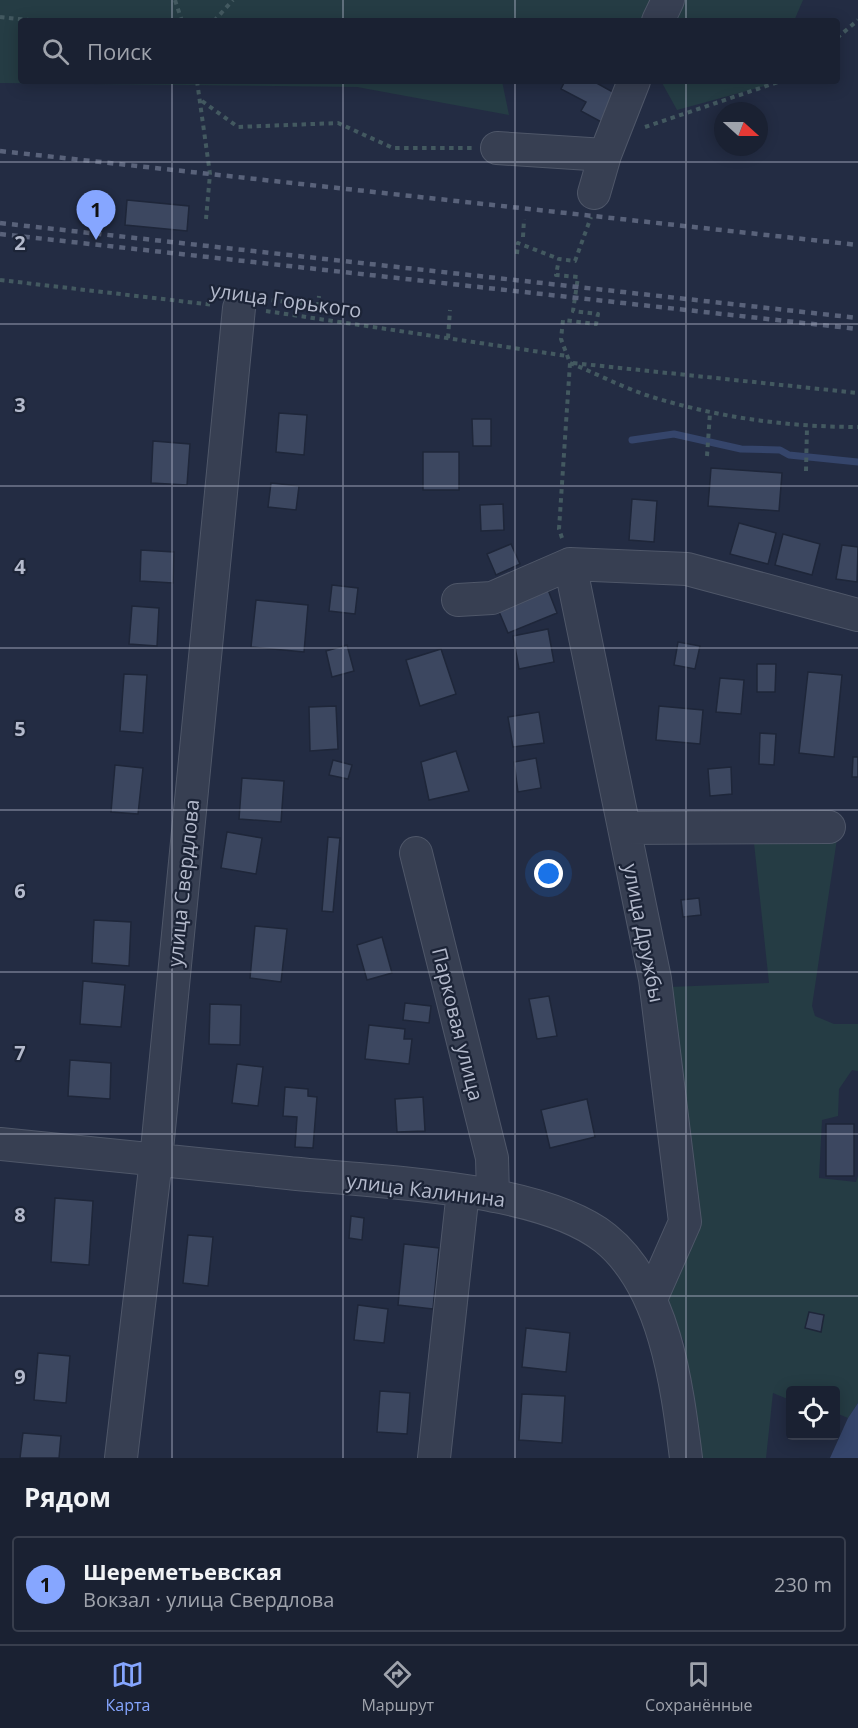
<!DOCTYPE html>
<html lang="ru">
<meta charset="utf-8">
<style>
body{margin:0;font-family:"Open Sans",sans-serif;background:#272e3e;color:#f1f3f6}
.controls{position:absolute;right:18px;bottom:18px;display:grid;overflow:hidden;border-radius:6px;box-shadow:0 3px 15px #0003}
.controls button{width:54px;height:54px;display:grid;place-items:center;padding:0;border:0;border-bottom:2px solid #383e4d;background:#1a2132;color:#f1f3f6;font:30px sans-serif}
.compass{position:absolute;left:714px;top:102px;width:54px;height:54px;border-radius:50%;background:#1a2132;box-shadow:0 3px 15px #0003;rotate:111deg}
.you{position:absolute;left:549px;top:874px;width:21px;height:21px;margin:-15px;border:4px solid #fff;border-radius:50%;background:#1a73e8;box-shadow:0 0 0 9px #1a73e833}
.badge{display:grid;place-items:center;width:39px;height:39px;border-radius:50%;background:#86a6ff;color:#111;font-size:20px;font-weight:700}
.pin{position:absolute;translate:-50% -50px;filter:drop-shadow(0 2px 3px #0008)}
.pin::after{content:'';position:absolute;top:32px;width:21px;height:18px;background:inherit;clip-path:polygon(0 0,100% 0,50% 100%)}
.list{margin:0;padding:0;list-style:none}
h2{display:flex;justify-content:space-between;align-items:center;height:78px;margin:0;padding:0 24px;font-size:26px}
h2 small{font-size:20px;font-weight:400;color:#9fa3ac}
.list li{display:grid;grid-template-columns:39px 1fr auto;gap:18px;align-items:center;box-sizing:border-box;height:96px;margin:0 12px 12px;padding:0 12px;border:2px solid #383e4d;border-radius:6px}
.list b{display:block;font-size:22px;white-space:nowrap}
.list p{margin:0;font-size:20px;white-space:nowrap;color:#9fa3ac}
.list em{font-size:20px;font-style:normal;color:#9fa3ac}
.icon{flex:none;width:33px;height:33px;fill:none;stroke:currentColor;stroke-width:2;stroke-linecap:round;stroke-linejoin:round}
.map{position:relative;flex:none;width:858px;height:1458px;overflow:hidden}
.search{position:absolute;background:#1a2132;box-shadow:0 3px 15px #0003;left:18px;right:18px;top:18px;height:66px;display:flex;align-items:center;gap:15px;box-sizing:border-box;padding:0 21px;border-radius:6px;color:#9fa3ac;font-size:22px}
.sheet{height:186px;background:#1a2132}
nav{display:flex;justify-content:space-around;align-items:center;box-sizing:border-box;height:84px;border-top:2px solid #383e4d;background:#1a2132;font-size:16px;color:#9fa3ac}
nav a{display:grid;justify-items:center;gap:3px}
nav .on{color:#86a6ff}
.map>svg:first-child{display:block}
.green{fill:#253c44}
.water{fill:#35456b}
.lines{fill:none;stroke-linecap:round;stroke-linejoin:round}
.stream{stroke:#35456b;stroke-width:7}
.building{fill:#3c4760;stroke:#1e2639;stroke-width:1.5}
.minor-casing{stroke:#4f5769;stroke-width:34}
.path{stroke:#435960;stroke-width:4;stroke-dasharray:4.5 4.5;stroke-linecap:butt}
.minor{stroke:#373f52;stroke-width:32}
.rail{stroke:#59627a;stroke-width:4.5;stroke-dasharray:6 6;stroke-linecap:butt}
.grid{fill:none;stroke:#b4bacc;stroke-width:1.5;stroke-opacity:0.55}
.labels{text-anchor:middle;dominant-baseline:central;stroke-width:4.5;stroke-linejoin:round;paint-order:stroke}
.street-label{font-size:20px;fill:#b4bacc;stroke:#1c2437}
.grid-label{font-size:20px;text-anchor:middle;font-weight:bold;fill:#b4bacc;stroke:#1c2437;stroke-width:4.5;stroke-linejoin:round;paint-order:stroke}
</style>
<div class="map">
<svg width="858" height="1458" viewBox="0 0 858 1458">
<rect width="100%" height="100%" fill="#232c43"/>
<!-- green -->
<path class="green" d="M 0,0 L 803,0 L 794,21 L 21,21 L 21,81 L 502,81 L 509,115 L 357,87 L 0,83 Z
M 661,81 L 767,81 L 765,86 L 677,110 Z
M 837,839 L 812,1006 L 815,1016 L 834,1024 L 858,1024 L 858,1071 L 852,1070 L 839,1089 L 838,1116 L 822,1120 L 819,1178 L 856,1182 L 858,1176 L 858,1403 L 848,1418 L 836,1413 L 836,1390 L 790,1390 L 790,1400 L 773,1393 L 766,1458 L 701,1458 L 684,1342 L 665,1300 L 693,1221 L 669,987 L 769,983 L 754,843 Z"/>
<!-- water -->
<path class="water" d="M 858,1403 L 858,1458 L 830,1458 L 848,1418 Z"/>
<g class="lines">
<!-- stream -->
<path class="stream" d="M 632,440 L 674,434 L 741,449 L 780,450 L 789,455 L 858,462"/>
</g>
<!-- building -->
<path class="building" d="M 565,81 L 593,81 L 620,96 L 605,124 L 581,111 L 586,102 L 561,89 Z
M 127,200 L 189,206 L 187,231 L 125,225 Z
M 279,413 L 307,415 L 304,455 L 276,452 Z
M 472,419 L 491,419 L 491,446 L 473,446 Z
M 153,441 L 190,444 L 187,485 L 151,483 Z
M 423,452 L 459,452 L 459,490 L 423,490 Z
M 711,468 L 782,473 L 779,511 L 708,506 Z
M 271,483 L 299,486 L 296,510 L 268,507 Z
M 632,499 L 657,501 L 654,542 L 629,540 Z
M 503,504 L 504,530 L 481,531 L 480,505 Z
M 739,523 L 776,533 L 768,564 L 730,554 Z
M 783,534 L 820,544 L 812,575 L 775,565 Z
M 511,544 L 520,564 L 496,575 L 487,554 Z
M 842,545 L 858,547 L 857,582 L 836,579 Z
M 141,550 L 174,552 L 173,583 L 140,581 Z
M 545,582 L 557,613 L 508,633 L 495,602 Z
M 332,585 L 358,588 L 355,614 L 329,611 Z
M 256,600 L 308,605 L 304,652 L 251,647 Z
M 132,606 L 159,608 L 157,646 L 129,644 Z
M 548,629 L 554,662 L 519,669 L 513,636 Z
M 678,642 L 700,646 L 695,669 L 674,665 Z
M 347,645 L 354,671 L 332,677 L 326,651 Z
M 441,649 L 456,694 L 420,706 L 406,660 Z
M 757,664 L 776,664 L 775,692 L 757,692 Z
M 808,672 L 842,675 L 834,757 L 799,753 Z
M 124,674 L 147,675 L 143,733 L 120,731 Z
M 720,678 L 744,680 L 741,714 L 716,712 Z
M 336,706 L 338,749 L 310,751 L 309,707 Z
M 659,706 L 703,710 L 700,744 L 656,740 Z
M 539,712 L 544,743 L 513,747 L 508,717 Z
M 760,733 L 776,734 L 774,765 L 759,764 Z
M 456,751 L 469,791 L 429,800 L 421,762 Z
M 853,757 L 858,757 L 858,777 L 852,777 Z
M 536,758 L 541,788 L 518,792 L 514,762 Z
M 333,760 L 352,765 L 348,779 L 329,775 Z
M 115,765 L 143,768 L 138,814 L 111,812 Z
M 731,767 L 732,794 L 710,796 L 708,769 Z
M 242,778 L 284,781 L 281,822 L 239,819 Z
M 227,832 L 262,838 L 256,874 L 221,868 Z
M 328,837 L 340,838 L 333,912 L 322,911 Z
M 699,898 L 701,915 L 683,917 L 681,900 Z
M 94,920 L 131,922 L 129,966 L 92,963 Z
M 255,926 L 287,929 L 281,982 L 250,978 Z
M 382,937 L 392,973 L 367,980 L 357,945 Z
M 83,981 L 125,985 L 121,1027 L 80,1024 Z
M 549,996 L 557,1036 L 537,1039 L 529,999 Z
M 405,1003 L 431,1006 L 429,1023 L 403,1020 Z
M 210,1004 L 241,1005 L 240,1045 L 209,1044 Z
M 369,1025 L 405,1029 L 404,1039 L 412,1039 L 409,1064 L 365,1059 Z
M 70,1060 L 111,1063 L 110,1099 L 68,1096 Z
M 237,1064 L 263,1067 L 258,1106 L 232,1103 Z
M 285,1087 L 308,1089 L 308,1096 L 317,1097 L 313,1148 L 295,1147 L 297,1117 L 283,1116 Z
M 423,1097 L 425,1131 L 397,1132 L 395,1099 Z
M 587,1099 L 595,1137 L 550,1148 L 541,1110 Z
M 826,1124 L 854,1124 L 854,1176 L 826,1176 Z
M 55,1198 L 93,1201 L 89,1265 L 51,1262 Z
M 351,1216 L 364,1218 L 362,1240 L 349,1238 Z
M 188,1235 L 213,1237 L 208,1286 L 183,1283 Z
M 404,1244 L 439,1248 L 433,1309 L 398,1305 Z
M 358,1305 L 388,1309 L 384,1343 L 354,1340 Z
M 809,1312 L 824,1315 L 821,1332 L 805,1328 Z
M 526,1328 L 570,1333 L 566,1372 L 522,1367 Z
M 38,1353 L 70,1356 L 66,1403 L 34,1400 Z
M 380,1391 L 410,1393 L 407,1434 L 377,1432 Z
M 522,1394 L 565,1396 L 562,1443 L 519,1440 Z
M 23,1433 L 61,1436 L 59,1458 L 20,1458 Z"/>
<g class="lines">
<defs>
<path id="minor" d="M 658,21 L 668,0
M 497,148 L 605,155
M 594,193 L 605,155 L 634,81
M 570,564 L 655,979 L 685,1222 L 651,1299
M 458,600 L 492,598 L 570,564 L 687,569 L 858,615
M 624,828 L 829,827
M 416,853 L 492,1158 L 493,1196
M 0,1144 C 96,1154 192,1164 288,1173 C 373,1182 538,1185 605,1238 C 665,1286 677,1386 686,1458
M 121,1458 L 156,1160 L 239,308
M 434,1458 L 463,1191"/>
</defs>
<!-- minor casing -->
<use href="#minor" class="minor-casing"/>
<!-- path -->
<path class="path" d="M 175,0 L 182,21
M 0,17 L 38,21
M 214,21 L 233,0
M 837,38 L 858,20
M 197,81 L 210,174 L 206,219
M 202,101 L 238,127 L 338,123 L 393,148 L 472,148
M 645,127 L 781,81
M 523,237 L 524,219
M 517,254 L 518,243 L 559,259
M 0,280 L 214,305
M 263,302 L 268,300 L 318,305 L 319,296
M 266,311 L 567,356
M 448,338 L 450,310
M 570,363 C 595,373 620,386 646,395 C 715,417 786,427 858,427
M 573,363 L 858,393
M 707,456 L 710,413
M 806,471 L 807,427
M 562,538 L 559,529 L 570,363 L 561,339 L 563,320 L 596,324 L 598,314 L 573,311 L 578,277 L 556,275 L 559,259 L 575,261 L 591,217"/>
<!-- minor -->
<use href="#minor" class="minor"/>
<!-- rail -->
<path class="rail" d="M 0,151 L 858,245
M 0,223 L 858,318
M 0,234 L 858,329"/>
</g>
<!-- grid -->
<path class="grid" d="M 172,0 L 172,21M 343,0 L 343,21M 515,0 L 515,21M 686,0 L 686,21M 172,81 L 172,1458M 343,81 L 343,1458M 515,81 L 515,1458M 686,81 L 686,1458M 0,162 L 858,162M 0,324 L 858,324M 0,486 L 858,486M 0,648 L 858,648M 0,810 L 858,810M 0,972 L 858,972M 0,1134 L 858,1134M 0,1296 L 858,1296"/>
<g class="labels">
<!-- street labels -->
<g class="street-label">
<text transform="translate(286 300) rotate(8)">улица Горького</text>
<text transform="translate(183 883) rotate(-84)">улица Свердлова</text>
<text transform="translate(644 933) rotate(79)">улица Дружбы</text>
<text transform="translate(458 1024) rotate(76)">Парковая улица</text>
<text transform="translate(426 1190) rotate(7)">улица Калинина</text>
</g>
</g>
<g class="grid-label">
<text x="20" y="250">2</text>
<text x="20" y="412">3</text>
<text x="20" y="574">4</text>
<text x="20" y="736">5</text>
<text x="20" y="898">6</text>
<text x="20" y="1060">7</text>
<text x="20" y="1222">8</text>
<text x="20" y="1384">9</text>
</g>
</svg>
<div class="controls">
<button><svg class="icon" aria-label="locate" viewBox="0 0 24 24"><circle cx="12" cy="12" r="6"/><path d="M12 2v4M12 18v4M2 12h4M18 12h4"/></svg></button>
</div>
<svg class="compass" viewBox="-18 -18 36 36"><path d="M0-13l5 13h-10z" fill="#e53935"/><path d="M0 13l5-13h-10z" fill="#9fa3ac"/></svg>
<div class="you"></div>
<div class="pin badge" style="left:96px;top:240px">1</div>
<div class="search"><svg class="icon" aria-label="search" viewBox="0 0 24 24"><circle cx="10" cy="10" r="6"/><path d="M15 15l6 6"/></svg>Поиск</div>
</div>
<section class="sheet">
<h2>Рядом<small></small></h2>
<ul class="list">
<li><span class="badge">1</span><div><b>Шереметьевская</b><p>Вокзал · улица Свердлова</p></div><em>230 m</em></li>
</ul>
</section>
<nav>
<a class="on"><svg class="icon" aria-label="map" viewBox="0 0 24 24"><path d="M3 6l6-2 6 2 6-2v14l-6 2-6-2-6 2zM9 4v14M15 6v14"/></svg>Карта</a>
<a><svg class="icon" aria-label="directions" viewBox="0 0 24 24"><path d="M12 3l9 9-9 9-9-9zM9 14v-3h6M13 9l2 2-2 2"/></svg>Маршрут</a>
<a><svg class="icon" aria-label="saved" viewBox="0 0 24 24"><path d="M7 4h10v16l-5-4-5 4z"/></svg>Сохранённые</a>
</nav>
